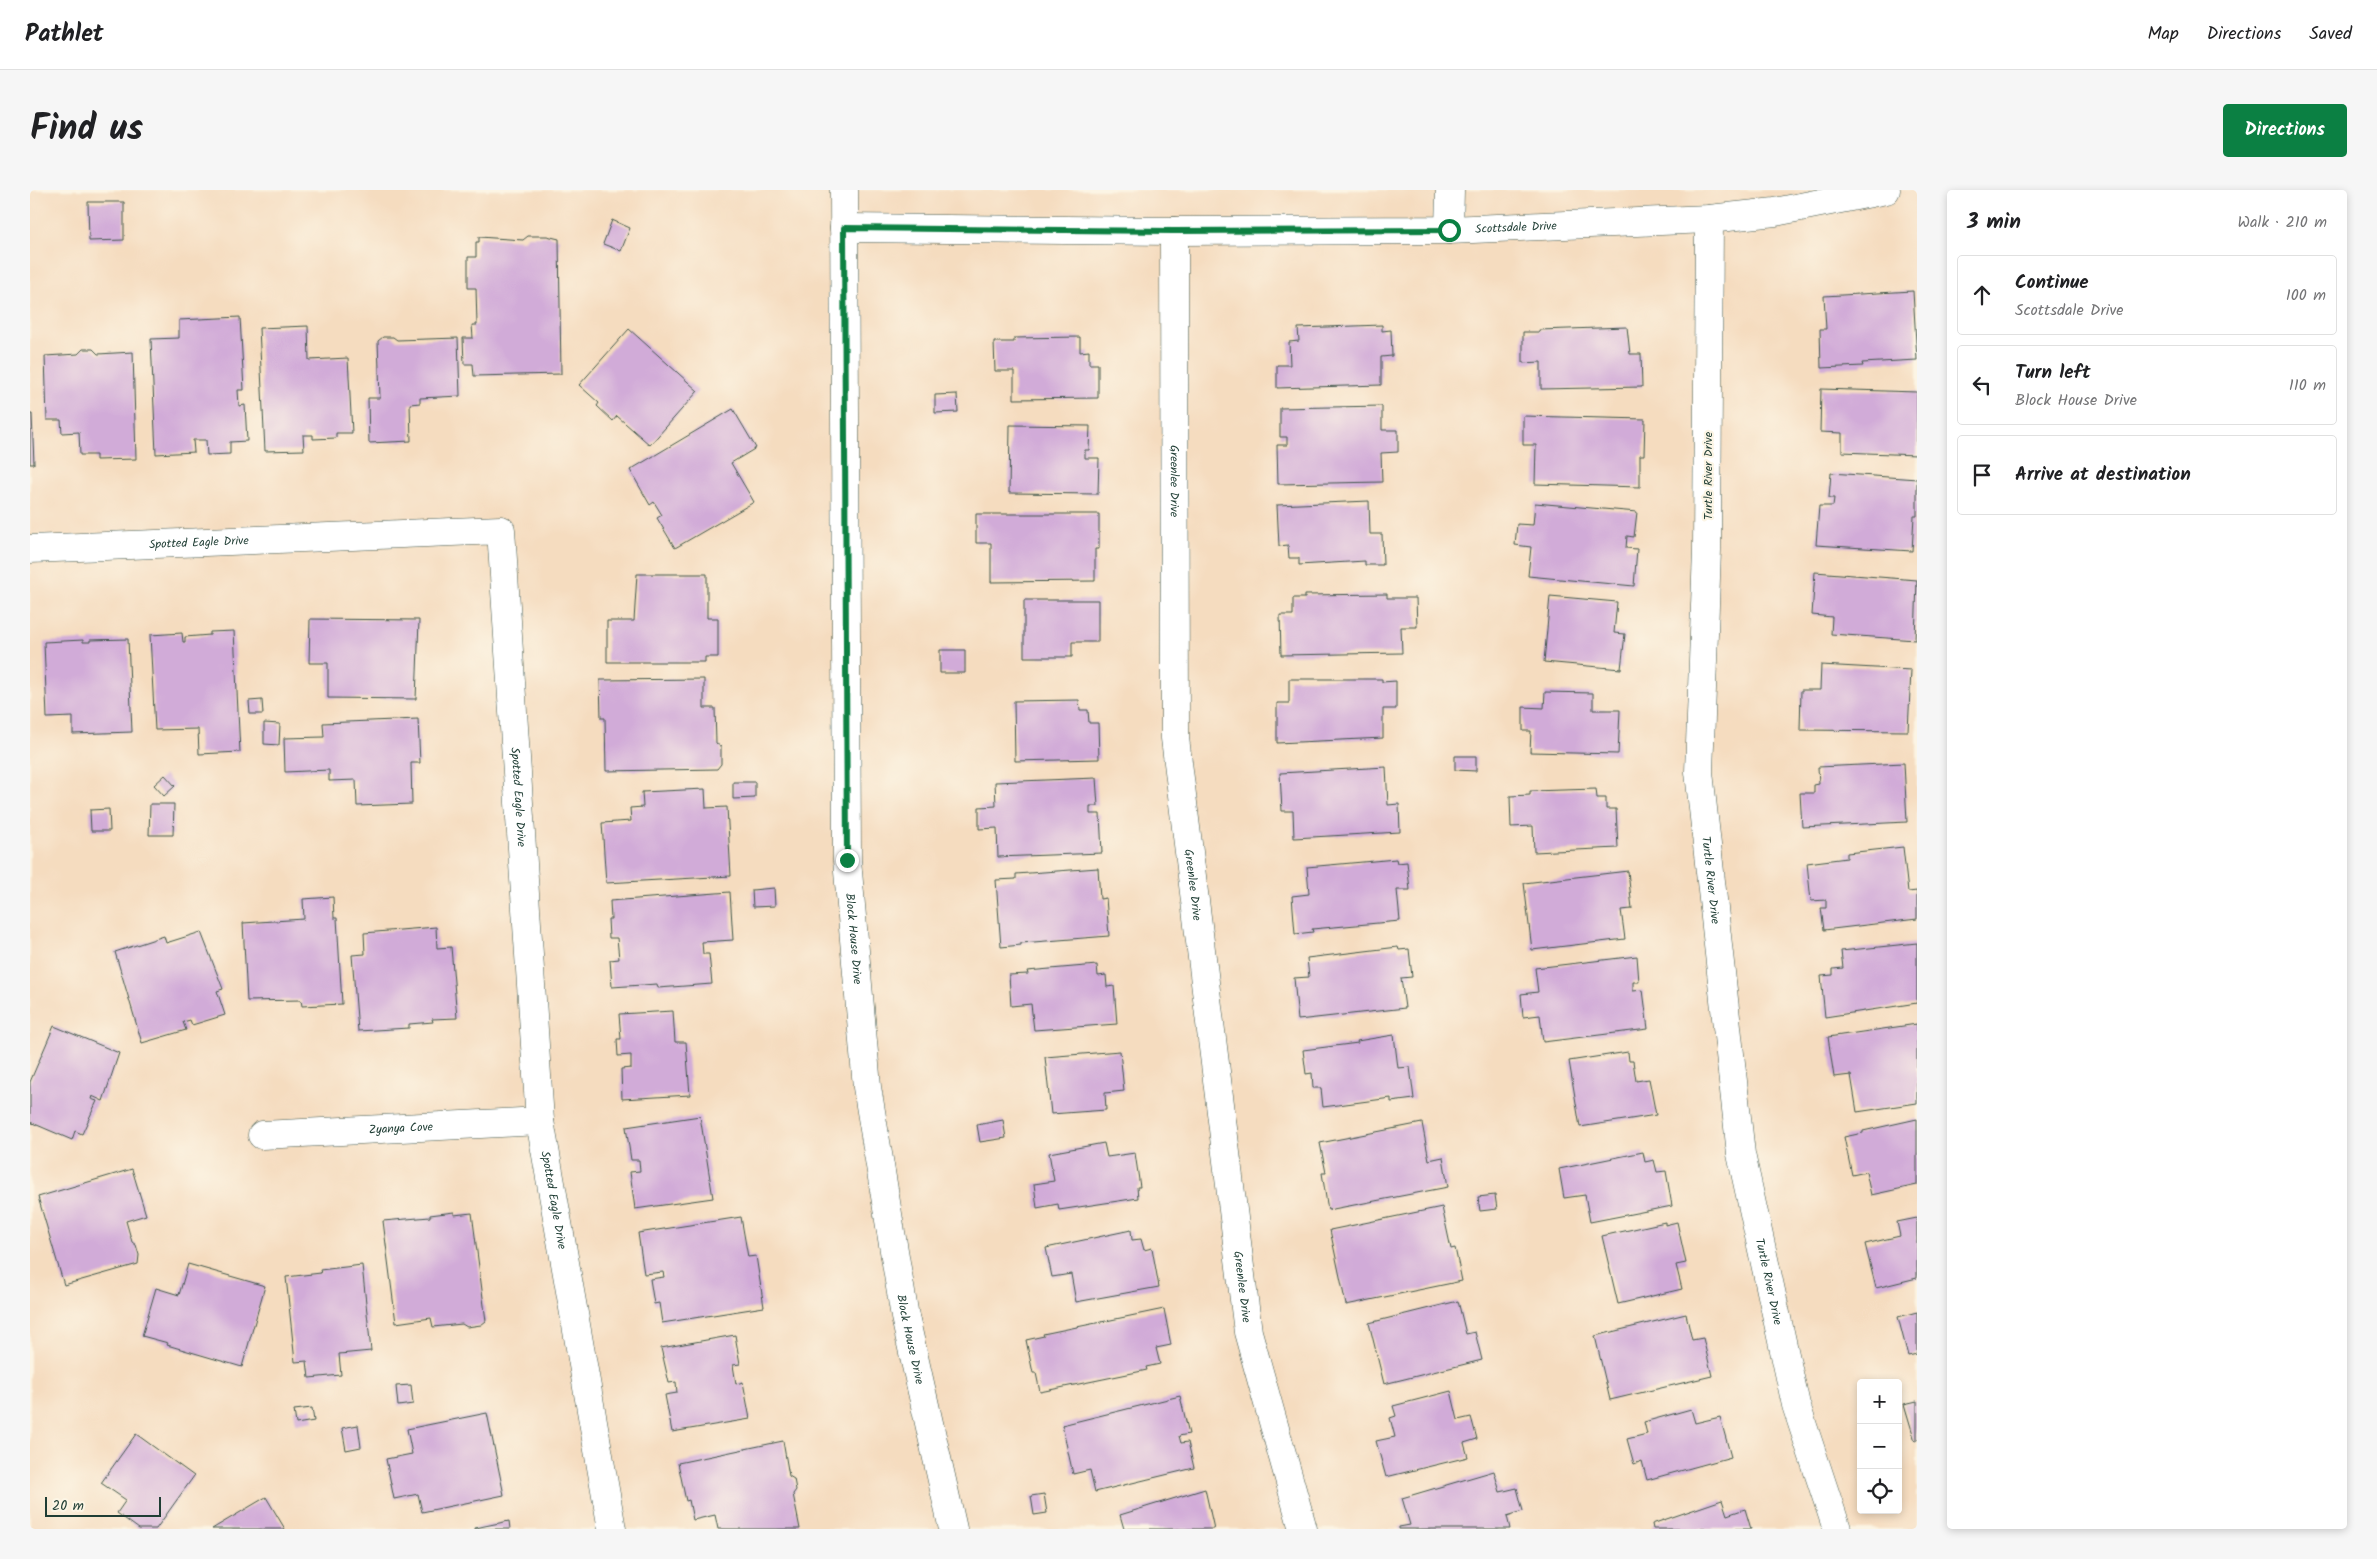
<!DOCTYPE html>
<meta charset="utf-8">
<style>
body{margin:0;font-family:Kalam,sans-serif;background:#f6f6f6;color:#202124}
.controls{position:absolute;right:15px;bottom:15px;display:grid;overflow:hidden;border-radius:5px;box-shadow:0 2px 8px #0003}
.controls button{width:45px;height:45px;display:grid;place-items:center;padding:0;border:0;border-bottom:1px solid #e0e0e0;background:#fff;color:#202124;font:25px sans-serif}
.scale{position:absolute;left:15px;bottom:12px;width:116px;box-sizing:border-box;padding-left:5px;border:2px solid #1f3d34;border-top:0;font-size:14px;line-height:18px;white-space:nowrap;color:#1f3d34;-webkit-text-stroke:4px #fcf5e5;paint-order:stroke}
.stop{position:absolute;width:15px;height:15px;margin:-11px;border:4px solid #0b8043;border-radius:50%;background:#fff}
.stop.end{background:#0b8043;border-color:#fff;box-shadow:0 1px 5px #0008}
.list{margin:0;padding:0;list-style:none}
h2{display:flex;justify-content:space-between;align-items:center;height:65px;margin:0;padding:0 20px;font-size:21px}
h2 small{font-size:16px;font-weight:400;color:#757577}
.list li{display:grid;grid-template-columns:32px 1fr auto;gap:15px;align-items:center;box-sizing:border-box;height:80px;margin:0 10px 10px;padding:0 10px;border:1px solid #e0e0e0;border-radius:5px}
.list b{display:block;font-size:19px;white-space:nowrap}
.list p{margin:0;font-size:16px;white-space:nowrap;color:#757577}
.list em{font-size:16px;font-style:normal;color:#757577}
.icon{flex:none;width:28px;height:28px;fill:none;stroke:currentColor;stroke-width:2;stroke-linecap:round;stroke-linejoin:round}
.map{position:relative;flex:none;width:1887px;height:1339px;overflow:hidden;border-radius:5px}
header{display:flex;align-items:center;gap:30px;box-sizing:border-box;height:70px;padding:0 25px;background:#fff;border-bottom:1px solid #e0e0e0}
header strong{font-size:24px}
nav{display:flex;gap:28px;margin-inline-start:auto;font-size:18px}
.intro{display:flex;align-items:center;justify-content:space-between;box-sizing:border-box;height:120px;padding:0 30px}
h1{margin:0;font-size:35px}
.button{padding:12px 22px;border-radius:5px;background:#0b8043;color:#fff;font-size:18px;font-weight:700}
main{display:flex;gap:30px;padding:0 30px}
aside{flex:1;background:#fff;border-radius:5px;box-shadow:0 2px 8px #0003}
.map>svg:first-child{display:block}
.building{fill:#d1abd8}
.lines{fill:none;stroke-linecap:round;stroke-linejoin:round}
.minor-casing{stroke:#3f5549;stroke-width:29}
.minor{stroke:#fff;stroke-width:28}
.route{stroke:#0b8043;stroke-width:6}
.labels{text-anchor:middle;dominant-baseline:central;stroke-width:4.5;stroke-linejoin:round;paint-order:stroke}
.street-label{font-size:12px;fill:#1f3d34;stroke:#fcf5e5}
</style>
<header>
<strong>Pathlet</strong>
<nav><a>Map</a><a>Directions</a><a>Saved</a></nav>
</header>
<div class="intro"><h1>Find us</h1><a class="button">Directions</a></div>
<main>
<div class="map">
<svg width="1887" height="1339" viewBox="0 0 1887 1339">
<rect width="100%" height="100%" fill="#fcf5e5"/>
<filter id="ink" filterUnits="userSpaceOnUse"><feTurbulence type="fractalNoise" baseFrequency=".02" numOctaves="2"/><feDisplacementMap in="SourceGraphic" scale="10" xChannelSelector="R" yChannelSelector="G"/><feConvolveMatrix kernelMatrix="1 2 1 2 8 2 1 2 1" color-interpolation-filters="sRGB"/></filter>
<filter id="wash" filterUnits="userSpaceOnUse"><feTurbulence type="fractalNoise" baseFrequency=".0096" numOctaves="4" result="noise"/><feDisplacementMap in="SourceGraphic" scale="20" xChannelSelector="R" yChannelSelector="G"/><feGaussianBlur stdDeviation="1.12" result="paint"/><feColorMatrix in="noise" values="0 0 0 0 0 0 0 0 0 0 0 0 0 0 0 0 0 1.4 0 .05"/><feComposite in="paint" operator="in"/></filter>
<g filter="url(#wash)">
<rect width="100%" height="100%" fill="#f5dcbf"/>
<g id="blocks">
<!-- building -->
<path class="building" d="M 58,12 L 94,12 L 94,50 L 59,51 Z
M 582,30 L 600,38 L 591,61 L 573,54 Z
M 498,46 L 517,46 L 529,49 L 531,184 L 444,186 L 443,174 L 434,174 L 433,148 L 443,148 L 442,135 L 447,135 L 446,98 L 438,98 L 438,67 L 446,67 L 446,52 L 449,52 L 449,47 L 493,50 Z
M 1883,101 L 1887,170 L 1832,173 L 1833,176 L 1791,178 L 1790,139 L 1796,139 L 1794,106 Z
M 210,127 L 214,200 L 208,200 L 209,216 L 215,215 L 217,251 L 200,252 L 200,264 L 177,265 L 176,250 L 163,250 L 164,262 L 126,264 L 121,149 L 149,148 L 149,130 Z
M 1352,135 L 1352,141 L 1361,140 L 1362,166 L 1351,167 L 1351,195 L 1247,198 L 1247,175 L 1260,175 L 1259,152 L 1269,151 L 1268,138 Z
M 278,136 L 279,170 L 318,168 L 322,243 L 306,243 L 306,248 L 283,249 L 283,245 L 273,245 L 274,260 L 235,261 L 229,138 Z
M 1597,137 L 1600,164 L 1611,164 L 1612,197 L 1511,199 L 1511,172 L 1493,173 L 1493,142 L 1509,142 L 1509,140 Z
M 599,139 L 668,201 L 620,255 L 587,226 L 583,231 L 567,216 L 569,213 L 549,195 Z
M 353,147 L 363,147 L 367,150 L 428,148 L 430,206 L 390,208 L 390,213 L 380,214 L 381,251 L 339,253 L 338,208 L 350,208 L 348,151 Z
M 1050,147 L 1050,162 L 1059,161 L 1059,174 L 1068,174 L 1068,208 L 984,209 L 984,181 L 965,181 L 964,152 L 984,152 L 984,148 Z
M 53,159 L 63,159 L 68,164 L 103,162 L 106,269 L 66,270 L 66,265 L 50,265 L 49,242 L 32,243 L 31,230 L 17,230 L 15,166 L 48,164 Z
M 1791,199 L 1887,202 L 1887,265 L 1812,262 L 1812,243 L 1790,242 Z
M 927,204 L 928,222 L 905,223 L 905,205 Z
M 1352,216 L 1352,240 L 1368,240 L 1368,262 L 1351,263 L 1352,292 L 1248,294 L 1247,255 L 1257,255 L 1257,247 L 1250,247 L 1250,218 Z
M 703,219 L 726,258 L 701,273 L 724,312 L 645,358 L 627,328 L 632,325 L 624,312 L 620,315 L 600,280 Z
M 0,224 L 2,224 L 4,274 L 0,274 Z
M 1493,226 L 1615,229 L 1614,265 L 1610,265 L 1610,297 L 1505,294 L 1506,255 L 1493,255 Z
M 980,235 L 1060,236 L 1059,260 L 1055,260 L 1055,268 L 1069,268 L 1068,304 L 979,303 Z
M 1801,283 L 1887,289 L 1887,326 L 1884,326 L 1882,361 L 1786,355 L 1789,316 L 1803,316 L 1804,308 L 1799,308 Z
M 1339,311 L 1340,344 L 1352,344 L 1353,375 L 1335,375 L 1335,371 L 1269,375 L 1269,368 L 1259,368 L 1258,355 L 1249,356 L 1247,315 Z
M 1505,313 L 1607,322 L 1604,347 L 1597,346 L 1596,358 L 1607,359 L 1604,396 L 1498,386 L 1501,357 L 1485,355 L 1487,334 L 1503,335 Z
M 946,324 L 1069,324 L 1069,359 L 1065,359 L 1065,391 L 961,392 L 961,353 L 946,353 Z
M 1785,382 L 1887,390 L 1885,450 L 1801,444 L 1802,427 L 1782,425 Z
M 607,384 L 677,384 L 677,428 L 688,428 L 688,467 L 675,467 L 675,472 L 577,472 L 577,431 L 604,431 Z
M 1357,404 L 1357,408 L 1386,408 L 1387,437 L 1371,437 L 1372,463 L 1251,465 L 1250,425 L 1263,425 L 1263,408 L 1275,408 L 1275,405 Z
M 1520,406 L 1587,412 L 1584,443 L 1595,444 L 1591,479 L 1514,472 Z
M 994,410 L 1068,410 L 1068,452 L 1042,452 L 1042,467 L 994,467 Z
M 280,429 L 389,430 L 386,509 L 298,508 L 298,473 L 279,473 Z
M 204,441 L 210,562 L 169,564 L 168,539 L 125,540 L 120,445 L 152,443 L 153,452 L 155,452 L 155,447 L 180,445 L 180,442 Z
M 98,449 L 102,542 L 43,544 L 43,527 L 17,528 L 14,452 L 53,450 L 53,452 L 60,452 L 60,450 Z
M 910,460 L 935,460 L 935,483 L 910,483 Z
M 1791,475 L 1881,480 L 1878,541 L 1770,540 L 1771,500 L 1790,500 Z
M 674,489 L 674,518 L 685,518 L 686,553 L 691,557 L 691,574 L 687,579 L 576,581 L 575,528 L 571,528 L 570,490 Z
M 1259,489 L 1352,489 L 1352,492 L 1366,491 L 1366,519 L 1353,519 L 1353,548 L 1247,553 L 1247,513 L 1259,513 Z
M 1515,502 L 1563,503 L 1563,520 L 1590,520 L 1588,564 L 1500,562 L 1501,541 L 1493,541 L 1493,517 L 1514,518 Z
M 232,510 L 233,524 L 220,524 L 219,511 Z
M 1049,510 L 1050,520 L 1058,520 L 1059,533 L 1068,533 L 1069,569 L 985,571 L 984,511 Z
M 388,529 L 390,573 L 381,573 L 382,614 L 327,616 L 326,590 L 299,591 L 299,580 L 255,582 L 254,548 L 294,547 L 293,533 Z
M 234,533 L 250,534 L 249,555 L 234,554 Z
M 1425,566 L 1446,566 L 1446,581 L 1425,580 Z
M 1874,573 L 1877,632 L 1772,637 L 1770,603 L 1784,603 L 1784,595 L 1789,594 L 1788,577 Z
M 1356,577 L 1358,615 L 1369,614 L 1370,642 L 1264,648 L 1263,621 L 1252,621 L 1250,583 Z
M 135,585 L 145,596 L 134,606 L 124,595 Z
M 1066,588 L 1068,616 L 1060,616 L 1060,624 L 1070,624 L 1072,663 L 968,667 L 967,638 L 949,639 L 949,617 L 966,616 L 965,592 Z
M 703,592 L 725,592 L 725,608 L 703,609 Z
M 675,599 L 676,618 L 697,617 L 701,686 L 576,693 L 572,633 L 601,631 L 600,618 L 613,617 L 612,602 Z
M 1566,599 L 1567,608 L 1576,608 L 1576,619 L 1586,619 L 1588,658 L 1504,662 L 1503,636 L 1481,637 L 1480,606 L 1500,605 L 1500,601 Z
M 120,614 L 144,614 L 143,645 L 119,645 Z
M 79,619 L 80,641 L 61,641 L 60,620 Z
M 1873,657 L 1878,702 L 1887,701 L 1887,729 L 1794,740 L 1791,718 L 1796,718 L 1796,710 L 1781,711 L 1777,673 L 1817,668 L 1817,663 Z
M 1366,669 L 1367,673 L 1377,672 L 1380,700 L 1367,700 L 1370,731 L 1282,739 L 1283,742 L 1265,744 L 1262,706 L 1279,704 L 1277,677 Z
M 1068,678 L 1070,709 L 1076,708 L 1079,746 L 991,753 L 991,755 L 971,757 L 966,690 L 986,689 L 986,684 Z
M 1598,681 L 1602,719 L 1591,720 L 1595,749 L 1502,760 L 1494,693 Z
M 744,698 L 745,716 L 723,717 L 722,700 Z
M 700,702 L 703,750 L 672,752 L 673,764 L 679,764 L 682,794 L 628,798 L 627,794 L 582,797 L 580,770 L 589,769 L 587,748 L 579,748 L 578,729 L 581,729 L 580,711 Z
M 303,707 L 304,728 L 307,728 L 312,814 L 272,816 L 271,810 L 217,811 L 213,733 L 274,729 L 273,709 Z
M 406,737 L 407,758 L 421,757 L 427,828 L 402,829 L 403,832 L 379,834 L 379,838 L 328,841 L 322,765 L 335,764 L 334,743 Z
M 171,742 L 193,799 L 187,801 L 195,825 L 162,835 L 160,830 L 153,832 L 156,840 L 112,853 L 85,762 L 134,746 L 136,753 Z
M 1887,753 L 1887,813 L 1795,827 L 1791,786 L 1803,785 L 1803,779 L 1813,778 L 1811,761 Z
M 1368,757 L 1369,760 L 1379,759 L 1382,787 L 1371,788 L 1375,818 L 1268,830 L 1264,788 L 1279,787 L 1277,768 Z
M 1607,766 L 1609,792 L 1603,792 L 1603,801 L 1613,800 L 1618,839 L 1513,852 L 1510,825 L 1493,827 L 1491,804 L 1508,802 L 1505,778 Z
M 1067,775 L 1068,786 L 1076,785 L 1077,797 L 1084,796 L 1087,834 L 1004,840 L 1001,814 L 981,816 L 979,785 L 998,784 L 997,781 Z
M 643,821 L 645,852 L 656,852 L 660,905 L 592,909 L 591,879 L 601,878 L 601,865 L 588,866 L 587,849 L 591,849 L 589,824 Z
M 1887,834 L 1887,913 L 1827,922 L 1821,885 L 1804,887 L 1798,847 Z
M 24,836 L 89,863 L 73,911 L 62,906 L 61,909 L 67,911 L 52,944 L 45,941 L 42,950 L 0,932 L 0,892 Z
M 1364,845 L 1368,878 L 1380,877 L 1384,909 L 1361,912 L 1361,908 L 1293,917 L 1291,898 L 1283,898 L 1282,883 L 1276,884 L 1273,860 L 1328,853 L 1327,851 Z
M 1090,861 L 1094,901 L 1075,903 L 1076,920 L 1021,924 L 1015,867 Z
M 1598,862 L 1599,871 L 1603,871 L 1606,891 L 1619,889 L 1626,925 L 1550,937 L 1539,871 Z
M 670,926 L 683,1008 L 605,1019 L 600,982 L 610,981 L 609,970 L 601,970 L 596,937 Z
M 1887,929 L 1887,995 L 1841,1005 L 1836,982 L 1822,985 L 1814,947 L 1833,943 L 1833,941 Z
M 973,930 L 976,948 L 950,952 L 947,935 Z
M 1392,933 L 1399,970 L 1413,967 L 1418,997 L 1298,1020 L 1292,983 L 1296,983 L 1290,953 Z
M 1074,953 L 1077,967 L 1105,963 L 1110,997 L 1107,997 L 1108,1008 L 1029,1020 L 1028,1014 L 1007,1018 L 1004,994 L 1024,991 L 1019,963 Z
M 1613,962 L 1615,972 L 1624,970 L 1627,982 L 1636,981 L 1642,1016 L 1560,1032 L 1555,1005 L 1534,1008 L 1529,979 Z
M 102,979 L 116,1025 L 96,1031 L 102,1052 L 106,1055 L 109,1065 L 108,1074 L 34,1095 L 8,1007 Z
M 1465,1005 L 1467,1019 L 1450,1021 L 1448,1007 Z
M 1412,1017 L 1421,1059 L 1425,1058 L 1432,1091 L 1316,1115 L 1300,1040 Z
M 424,1022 L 424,1025 L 442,1023 L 456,1131 L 451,1135 L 437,1137 L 432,1134 L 403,1137 L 401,1128 L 366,1133 L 353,1031 L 400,1027 L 400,1025 Z
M 711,1027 L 718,1067 L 726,1066 L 734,1117 L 632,1133 L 629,1113 L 624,1114 L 620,1089 L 634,1087 L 633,1082 L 614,1084 L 608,1043 Z
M 1887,1028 L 1887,1088 L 1846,1098 L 1835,1054 L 1870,1046 L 1867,1032 Z
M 1635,1032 L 1635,1035 L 1647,1032 L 1656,1073 L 1646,1075 L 1652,1099 L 1588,1114 L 1572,1046 Z
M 1101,1040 L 1102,1050 L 1111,1049 L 1114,1060 L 1122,1058 L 1129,1097 L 1046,1112 L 1041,1084 L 1022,1087 L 1016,1058 Z
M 158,1074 L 235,1096 L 212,1177 L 137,1155 L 138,1153 L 112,1146 L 126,1098 L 149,1105 Z
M 332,1075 L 341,1161 L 309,1164 L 311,1185 L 279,1188 L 277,1171 L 265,1172 L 256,1087 L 291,1083 L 290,1080 Z
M 1428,1111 L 1436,1144 L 1445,1142 L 1452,1170 L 1354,1194 L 1339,1133 Z
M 1134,1119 L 1141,1155 L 1126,1158 L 1130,1174 L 1116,1177 L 1117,1180 L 1010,1202 L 1006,1183 L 1003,1183 L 996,1150 L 1014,1146 L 1013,1144 Z
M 1887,1122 L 1887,1164 L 1878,1166 L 1868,1127 Z
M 1656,1124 L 1662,1150 L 1673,1148 L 1682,1186 L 1580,1210 L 1565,1146 Z
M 705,1145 L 710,1174 L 703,1175 L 706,1194 L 713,1192 L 720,1229 L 642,1242 L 635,1205 L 647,1203 L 646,1192 L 639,1193 L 631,1158 Z
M 381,1195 L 383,1214 L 368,1216 L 366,1196 Z
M 1421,1201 L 1428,1230 L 1441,1227 L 1447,1249 L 1434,1253 L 1438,1267 L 1356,1287 L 1346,1251 L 1365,1247 L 1360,1228 L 1366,1226 L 1363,1216 Z
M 1150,1206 L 1159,1244 L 1149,1246 L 1151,1253 L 1158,1252 L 1164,1278 L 1065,1302 L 1060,1280 L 1043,1284 L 1032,1235 Z
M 1887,1211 L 1887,1250 L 1885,1251 L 1874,1214 Z
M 282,1218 L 284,1231 L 266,1234 L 264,1220 Z
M 1661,1219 L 1665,1233 L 1690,1227 L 1701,1267 L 1617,1290 L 1612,1271 L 1604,1274 L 1597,1249 L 1617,1244 L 1614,1232 Z
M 457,1223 L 474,1305 L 392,1322 L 388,1304 L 364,1309 L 356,1269 L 382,1264 L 377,1239 Z
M 328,1235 L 331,1257 L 316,1260 L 312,1238 Z
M 106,1244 L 164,1286 L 126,1339 L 109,1339 L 87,1323 L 96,1310 L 71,1293 Z
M 753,1251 L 759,1286 L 764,1289 L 766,1300 L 763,1304 L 770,1339 L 688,1339 L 685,1325 L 663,1330 L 659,1310 L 656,1311 L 648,1273 Z
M 1464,1281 L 1470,1302 L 1487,1298 L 1493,1321 L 1477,1326 L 1480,1339 L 1369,1339 L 1369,1337 L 1380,1335 L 1372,1308 Z
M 1175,1299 L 1184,1339 L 1094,1339 L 1090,1325 Z
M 1014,1304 L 1017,1323 L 1004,1325 L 1001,1306 Z
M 236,1307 L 255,1339 L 182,1339 Z
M 1692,1310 L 1697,1325 L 1715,1319 L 1721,1339 L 1623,1339 L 1622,1334 Z
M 479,1331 L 480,1339 L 445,1339 L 445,1338 Z"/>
</g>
</g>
<g filter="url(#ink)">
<use href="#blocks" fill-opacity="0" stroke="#3f5549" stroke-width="1"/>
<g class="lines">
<defs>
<g id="minor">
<path id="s1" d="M 814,0 L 817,670 L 837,897 L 875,1127 L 923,1339"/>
<path id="s2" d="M 1679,29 L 1677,360 L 1669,582 L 1711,964 L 1766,1215 L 1807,1339"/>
<path id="s3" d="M 814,38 L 1144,41 L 1419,40 L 1679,29 L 1745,22 L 1856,0"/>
<path d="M 1419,40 L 1420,0"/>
<path id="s4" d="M 1144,41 L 1145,548 L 1218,1142 L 1273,1339"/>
<path id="s5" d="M 0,359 L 471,340 L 510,931 L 582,1339"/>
<path id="s6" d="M 232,945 L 510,931"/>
</g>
</defs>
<!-- minor casing -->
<use href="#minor" class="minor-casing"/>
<!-- minor -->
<use href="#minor" class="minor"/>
</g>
</g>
<g class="lines" filter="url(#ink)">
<!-- route -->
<path class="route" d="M 817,670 L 814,38 L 1144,41 L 1419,40"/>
</g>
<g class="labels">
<!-- street labels -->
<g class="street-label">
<text stroke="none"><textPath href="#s3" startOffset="672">Scottsdale Drive</textPath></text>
<text transform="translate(1678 286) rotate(-90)">Turtle River Drive</text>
<text stroke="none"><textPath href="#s4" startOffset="250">Greenlee Drive</textPath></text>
<text stroke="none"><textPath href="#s5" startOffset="169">Spotted Eagle Drive</textPath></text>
<text stroke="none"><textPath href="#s5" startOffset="739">Spotted Eagle Drive</textPath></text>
<text stroke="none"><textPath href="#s2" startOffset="662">Turtle River Drive</textPath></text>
<text stroke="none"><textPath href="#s4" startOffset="655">Greenlee Drive</textPath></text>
<text stroke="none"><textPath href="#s1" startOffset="749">Block House Drive</textPath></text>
<text stroke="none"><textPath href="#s6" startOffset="139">Zyanya Cove</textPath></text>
<text stroke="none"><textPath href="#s5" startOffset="1144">Spotted Eagle Drive</textPath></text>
<text stroke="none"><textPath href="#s2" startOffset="1068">Turtle River Drive</textPath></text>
<text stroke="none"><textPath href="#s4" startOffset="1060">Greenlee Drive</textPath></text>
<text stroke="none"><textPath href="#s1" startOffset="1154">Block House Drive</textPath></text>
</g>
</g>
</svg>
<div class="controls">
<button>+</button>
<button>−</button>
<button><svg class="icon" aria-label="locate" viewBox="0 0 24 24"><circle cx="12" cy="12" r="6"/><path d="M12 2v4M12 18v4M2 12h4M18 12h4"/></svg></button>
</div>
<div class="scale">20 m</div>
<div class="stop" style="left:1419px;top:40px"></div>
<div class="stop end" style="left:817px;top:670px"></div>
</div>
<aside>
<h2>3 min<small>Walk · 210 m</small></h2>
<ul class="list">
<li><svg class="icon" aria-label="ahead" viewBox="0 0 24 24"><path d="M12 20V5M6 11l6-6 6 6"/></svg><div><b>Continue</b><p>Scottsdale Drive</p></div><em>100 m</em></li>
<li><svg class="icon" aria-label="left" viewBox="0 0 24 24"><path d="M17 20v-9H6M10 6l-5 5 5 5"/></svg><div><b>Turn left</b><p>Block House Drive</p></div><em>110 m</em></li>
<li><svg class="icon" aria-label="arrive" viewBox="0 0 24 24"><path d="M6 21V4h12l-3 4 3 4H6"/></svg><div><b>Arrive at destination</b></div></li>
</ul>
</aside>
</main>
